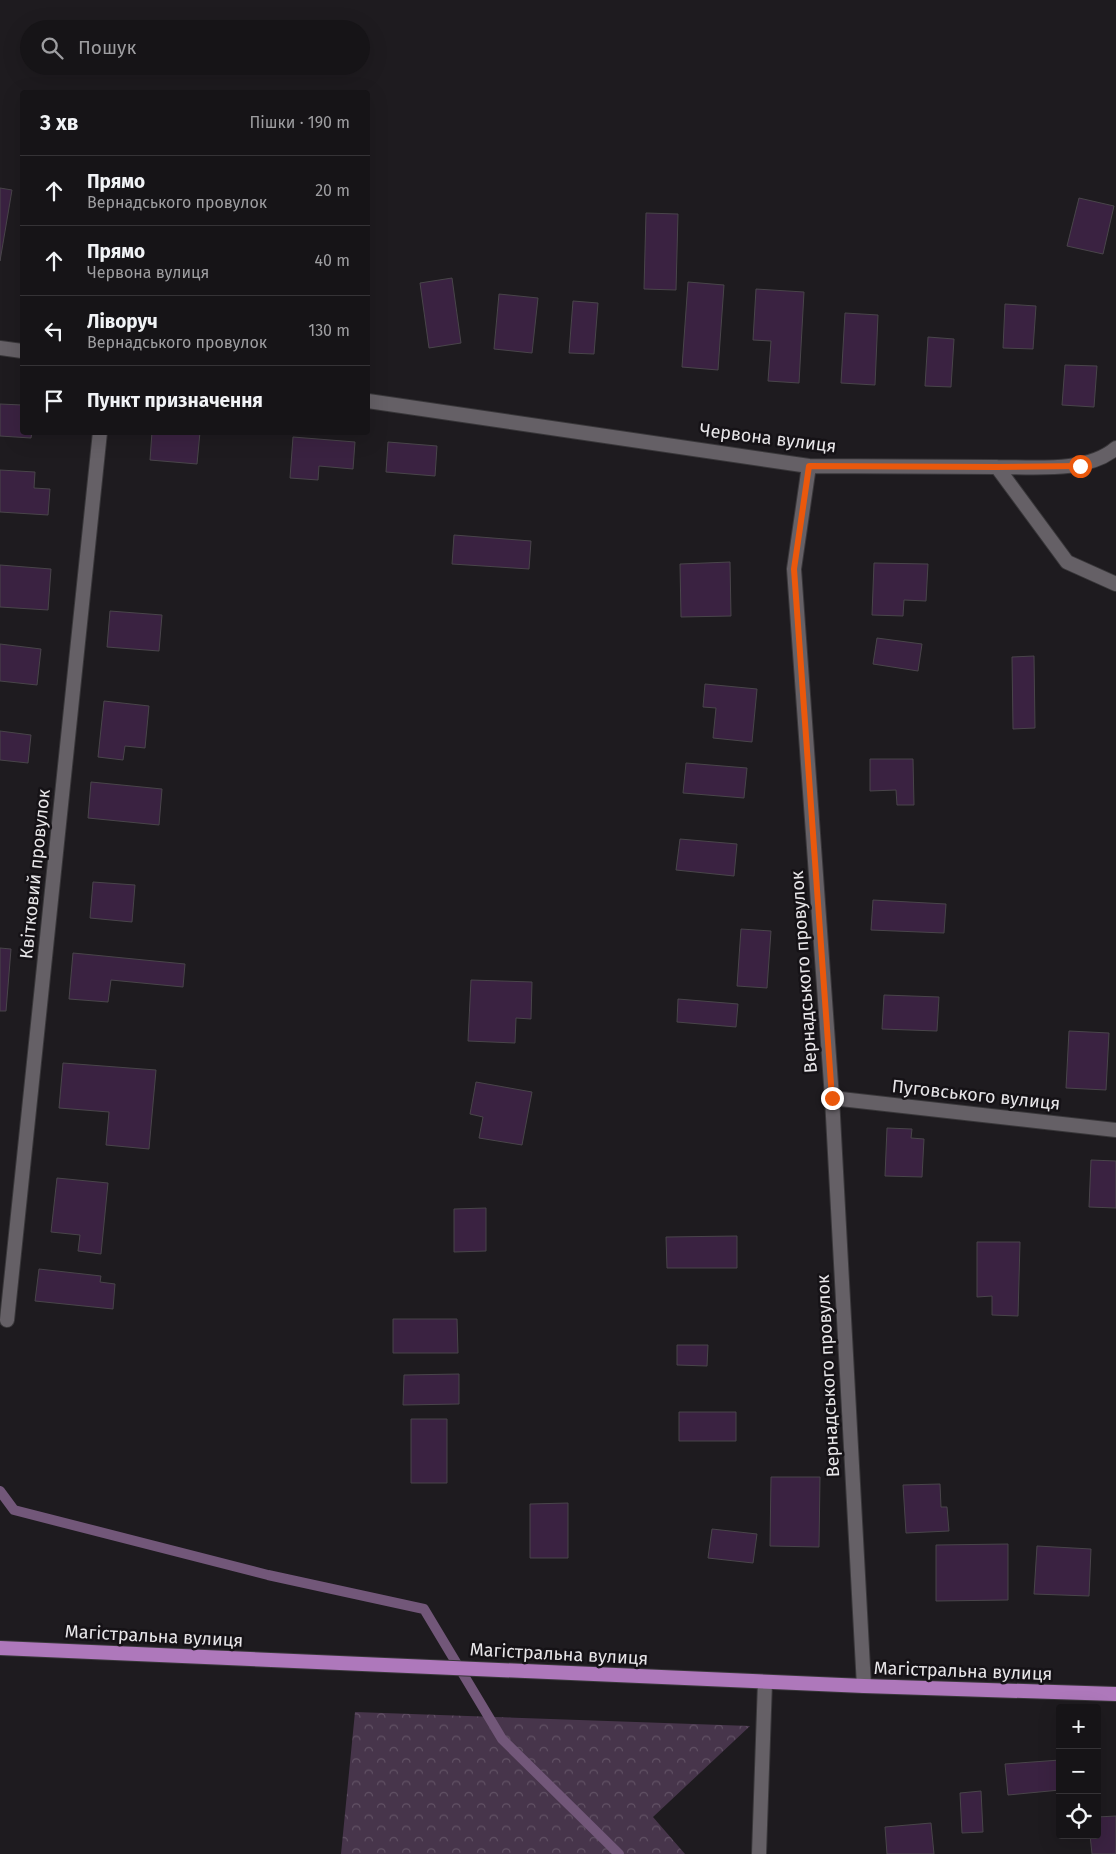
<!DOCTYPE html>
<html lang="uk">
<meta charset="utf-8">
<style>
body{margin:0;font-family:"Fira Sans",sans-serif;background:#232124;color:#f1f3f6}
.controls{position:absolute;right:15px;bottom:15px;display:grid;overflow:hidden;border-radius:5px;box-shadow:0 5px 20px #0002}
.controls button{width:45px;height:45px;display:grid;place-items:center;padding:0;border:0;border-bottom:1px solid #353336;background:#161417;color:#f1f3f6;font:25px sans-serif}
.stop{position:absolute;width:15px;height:15px;margin:-11px;border:4px solid #ea580c;border-radius:50%;background:#fff}
.stop.end{background:#ea580c;border-color:#fff;box-shadow:0 1px 5px #0008}
.list{margin:0;padding:0;list-style:none}
h2{display:flex;justify-content:space-between;align-items:center;height:65px;margin:0;padding:0 20px;font-size:21px}
h2 small{font-size:16px;font-weight:400;color:#9e9ea1}
.list li{display:grid;grid-template-columns:32px 1fr auto;gap:15px;align-items:center;box-sizing:border-box;height:70px;padding:0 20px;border-top:1px solid #353336}
.list b{display:block;font-size:19px;white-space:nowrap}
.list p{margin:0;font-size:16px;white-space:nowrap;color:#9e9ea1}
.list em{font-size:16px;font-style:normal;color:#9e9ea1}
.icon{flex:none;width:28px;height:28px;fill:none;stroke:currentColor;stroke-width:2;stroke-linecap:round;stroke-linejoin:round}
.map{position:relative;flex:none;width:1116px;height:1854px;overflow:hidden}
.search{position:absolute;background:#161417;box-shadow:0 5px 20px #0002;left:20px;top:20px;width:350px;height:55px;display:flex;align-items:center;gap:12px;box-sizing:border-box;padding:0 18px;border-radius:28px;color:#9e9ea1;font-size:19px}
.panel{position:absolute;background:#161417;box-shadow:0 5px 20px #0002;left:20px;top:90px;width:350px;height:345px;border-radius:5px}
.map>svg:first-child{display:block}
.forest{fill:url(#forest-crowns)}
.lines{fill:none;stroke-linecap:round;stroke-linejoin:round}
.stream{stroke:#725779;stroke-width:10}
.building{fill:#3a2241;stroke:#49454a}
.service-casing{stroke:#39373a;stroke-width:16}
.minor-casing{stroke:#39373a;stroke-width:16}
.primary-casing{stroke:#39373a;stroke-width:16}
.service{stroke:#656066;stroke-width:14}
.minor{stroke:#656066;stroke-width:14}
.primary{stroke:#ae78bb;stroke-width:14}
.route{stroke:#ea580c;stroke-width:6}
.labels{text-anchor:middle;dominant-baseline:central;stroke-width:5;stroke-linejoin:round;paint-order:stroke}
.street-label{font-size:18px;fill:#e8e6e9;stroke:#151216}
</style>
<div class="map">
<svg width="1116" height="1854" viewBox="0 0 1116 1854">
<defs>
<pattern id="forest-crowns" width="20" height="18" patternUnits="userSpaceOnUse" patternTransform="scale(1.25)"><rect width="20" height="18" fill="#47354b"/><path d="M2 6a3 3 0 1 1 6 0M12 15a3 3 0 1 1 6 0" fill="none" stroke="#625265"/></pattern>
</defs>
<rect width="100%" height="100%" fill="#1e1b1f"/>
<!-- forest -->
<path class="forest" d="M 355,1712 L 750,1726 L 653,1817 L 685,1854 L 341,1854 Z"/>
<g class="lines">
<!-- stream -->
<path class="stream" d="M 0,1491 L 14,1510 L 268,1575 L 424,1609 L 502,1739 L 619,1854"/>
</g>
<!-- building -->
<path class="building" d="M 0,188 L 12,190 L 0,261 Z
M 1079,198 L 1114,206 L 1103,254 L 1067,246 Z
M 646,213 L 678,214 L 676,290 L 644,289 Z
M 452,278 L 461,343 L 429,348 L 420,283 Z
M 688,282 L 724,285 L 718,370 L 682,367 Z
M 756,289 L 804,292 L 799,383 L 768,381 L 771,341 L 753,340 Z
M 499,294 L 538,298 L 532,353 L 494,349 Z
M 573,301 L 598,303 L 594,354 L 569,353 Z
M 1005,304 L 1036,306 L 1033,349 L 1003,348 Z
M 845,313 L 878,315 L 875,385 L 841,383 Z
M 928,337 L 954,339 L 951,387 L 925,386 Z
M 1065,365 L 1097,366 L 1094,407 L 1062,405 Z
M 0,404 L 22,405 L 22,432 L 32,432 L 31,438 L 0,436 Z
M 152,432 L 200,432 L 197,464 L 150,460 Z
M 293,437 L 355,442 L 353,469 L 319,466 L 318,480 L 290,478 Z
M 388,442 L 437,446 L 435,476 L 386,472 Z
M 0,470 L 35,472 L 34,488 L 50,489 L 48,515 L 0,512 Z
M 454,535 L 531,541 L 529,569 L 452,564 Z
M 730,562 L 731,616 L 681,617 L 680,564 Z
M 874,563 L 928,564 L 926,601 L 904,600 L 903,616 L 872,615 Z
M 0,565 L 51,569 L 48,610 L 0,607 Z
M 110,611 L 162,615 L 159,651 L 107,647 Z
M 877,638 L 922,644 L 918,671 L 873,664 Z
M 0,644 L 41,649 L 37,685 L 0,681 Z
M 1034,656 L 1035,728 L 1013,729 L 1012,657 Z
M 705,684 L 757,689 L 752,742 L 713,738 L 716,708 L 703,707 Z
M 104,701 L 149,706 L 145,748 L 125,746 L 123,760 L 98,757 Z
M 0,731 L 31,735 L 28,763 L 0,760 Z
M 870,759 L 913,759 L 914,805 L 897,805 L 896,790 L 870,791 Z
M 686,763 L 747,768 L 744,798 L 683,793 Z
M 91,782 L 162,789 L 159,825 L 88,818 Z
M 680,839 L 737,844 L 734,876 L 676,870 Z
M 93,882 L 135,885 L 132,922 L 90,918 Z
M 873,900 L 946,904 L 944,933 L 871,930 Z
M 741,929 L 771,931 L 767,988 L 737,986 Z
M 0,948 L 11,949 L 6,1011 L 0,1011 Z
M 73,953 L 185,964 L 183,987 L 111,980 L 108,1002 L 69,999 Z
M 471,980 L 532,982 L 531,1019 L 516,1018 L 515,1043 L 468,1041 Z
M 884,995 L 939,997 L 937,1031 L 882,1029 Z
M 678,999 L 738,1004 L 736,1027 L 677,1022 Z
M 1069,1031 L 1109,1033 L 1106,1090 L 1066,1088 Z
M 63,1063 L 156,1070 L 149,1149 L 106,1145 L 109,1112 L 59,1108 Z
M 476,1082 L 532,1092 L 522,1145 L 479,1138 L 483,1117 L 470,1114 Z
M 887,1128 L 912,1129 L 911,1138 L 924,1139 L 922,1177 L 885,1176 Z
M 1091,1160 L 1116,1161 L 1116,1208 L 1089,1207 Z
M 57,1178 L 108,1183 L 101,1254 L 78,1251 L 80,1235 L 51,1232 Z
M 486,1208 L 486,1251 L 454,1252 L 454,1209 Z
M 737,1236 L 737,1268 L 667,1268 L 666,1237 Z
M 977,1242 L 1020,1242 L 1018,1316 L 992,1315 L 992,1296 L 977,1297 Z
M 39,1269 L 101,1276 L 100,1282 L 115,1284 L 113,1309 L 35,1301 Z
M 393,1319 L 457,1319 L 458,1353 L 393,1353 Z
M 677,1345 L 708,1345 L 707,1366 L 677,1365 Z
M 459,1374 L 459,1404 L 403,1405 L 404,1375 Z
M 679,1412 L 736,1412 L 736,1441 L 679,1441 Z
M 411,1419 L 447,1419 L 447,1483 L 411,1483 Z
M 771,1477 L 820,1477 L 819,1547 L 770,1546 Z
M 940,1484 L 941,1507 L 947,1507 L 949,1531 L 906,1533 L 903,1485 Z
M 568,1503 L 568,1558 L 530,1558 L 530,1504 Z
M 712,1529 L 757,1534 L 753,1563 L 708,1558 Z
M 1008,1544 L 1008,1600 L 936,1601 L 936,1545 Z
M 1037,1546 L 1091,1549 L 1089,1596 L 1034,1594 Z
M 1060,1760 L 1060,1790 L 1008,1795 L 1005,1764 Z
M 981,1791 L 983,1832 L 962,1833 L 960,1793 Z
M 1116,1816 L 1116,1854 L 1092,1854 L 1090,1835 L 1097,1835 L 1097,1817 Z
M 931,1823 L 934,1854 L 887,1854 L 885,1827 Z"/>
<g class="lines">
<defs>
<path id="service" d="M 759,1854 L 765,1682"/>
<path id="minor" d="M 0,348 L 22,351
M 368,401 L 809,466 L 997,467 L 1067,562 L 1116,584
M 809,466 L 794,569 L 832,1098 L 864,1686
M 997,467 C 1034,467 1087,473 1116,448
M 832,1098 L 1116,1130
M 7,1320 L 100,432"/>
<path id="primary" d="M 0,1648 L 864,1686 L 1116,1694"/>
</defs>
<!-- service casing -->
<use href="#service" class="service-casing"/>
<!-- minor casing -->
<use href="#minor" class="minor-casing"/>
<!-- primary casing -->
<use href="#primary" class="primary-casing"/>
<!-- service -->
<use href="#service" class="service"/>
<!-- minor -->
<use href="#minor" class="minor"/>
<!-- primary -->
<use href="#primary" class="primary"/>
</g>
<g class="lines">
<!-- route -->
<path class="route" d="M 832,1098 L 794,569 L 809,466 L 997,467 L 1080,466"/>
</g>
<g class="labels">
<!-- street labels -->
<g class="street-label">
<text transform="translate(768 438) rotate(7)">Червона вулиця</text>
<text transform="translate(35 874) rotate(-84)">Квітковий провулок</text>
<text transform="translate(804 972) rotate(-94)">Вернадського провулок</text>
<text transform="translate(976 1095) rotate(6)">Пуговського вулиця</text>
<text transform="translate(828 1376) rotate(-93)">Вернадського провулок</text>
<text transform="translate(154 1636) rotate(3)">Магістральна вулиця</text>
<text transform="translate(559 1654) rotate(3)">Магістральна вулиця</text>
<text transform="translate(963 1671) rotate(2)">Магістральна вулиця</text>
</g>
</g>
</svg>
<div class="controls">
<button>+</button>
<button>−</button>
<button><svg class="icon" aria-label="locate" viewBox="0 0 24 24"><circle cx="12" cy="12" r="6"/><path d="M12 2v4M12 18v4M2 12h4M18 12h4"/></svg></button>
</div>
<div class="stop" style="left:1080px;top:466px"></div>
<div class="stop end" style="left:832px;top:1098px"></div>
<div class="search"><svg class="icon" aria-label="search" viewBox="0 0 24 24"><circle cx="10" cy="10" r="6"/><path d="M15 15l6 6"/></svg>Пошук</div>
<section class="panel">
<h2>3 хв<small>Пішки · 190 m</small></h2>
<ul class="list">
<li><svg class="icon" aria-label="ahead" viewBox="0 0 24 24"><path d="M12 20V5M6 11l6-6 6 6"/></svg><div><b>Прямо</b><p>Вернадського провулок</p></div><em>20 m</em></li>
<li><svg class="icon" aria-label="ahead" viewBox="0 0 24 24"><path d="M12 20V5M6 11l6-6 6 6"/></svg><div><b>Прямо</b><p>Червона вулиця</p></div><em>40 m</em></li>
<li><svg class="icon" aria-label="left" viewBox="0 0 24 24"><path d="M17 20v-9H6M10 6l-5 5 5 5"/></svg><div><b>Ліворуч</b><p>Вернадського провулок</p></div><em>130 m</em></li>
<li><svg class="icon" aria-label="arrive" viewBox="0 0 24 24"><path d="M6 21V4h12l-3 4 3 4H6"/></svg><div><b>Пункт призначення</b></div></li>
</ul>
</section>
</div>
